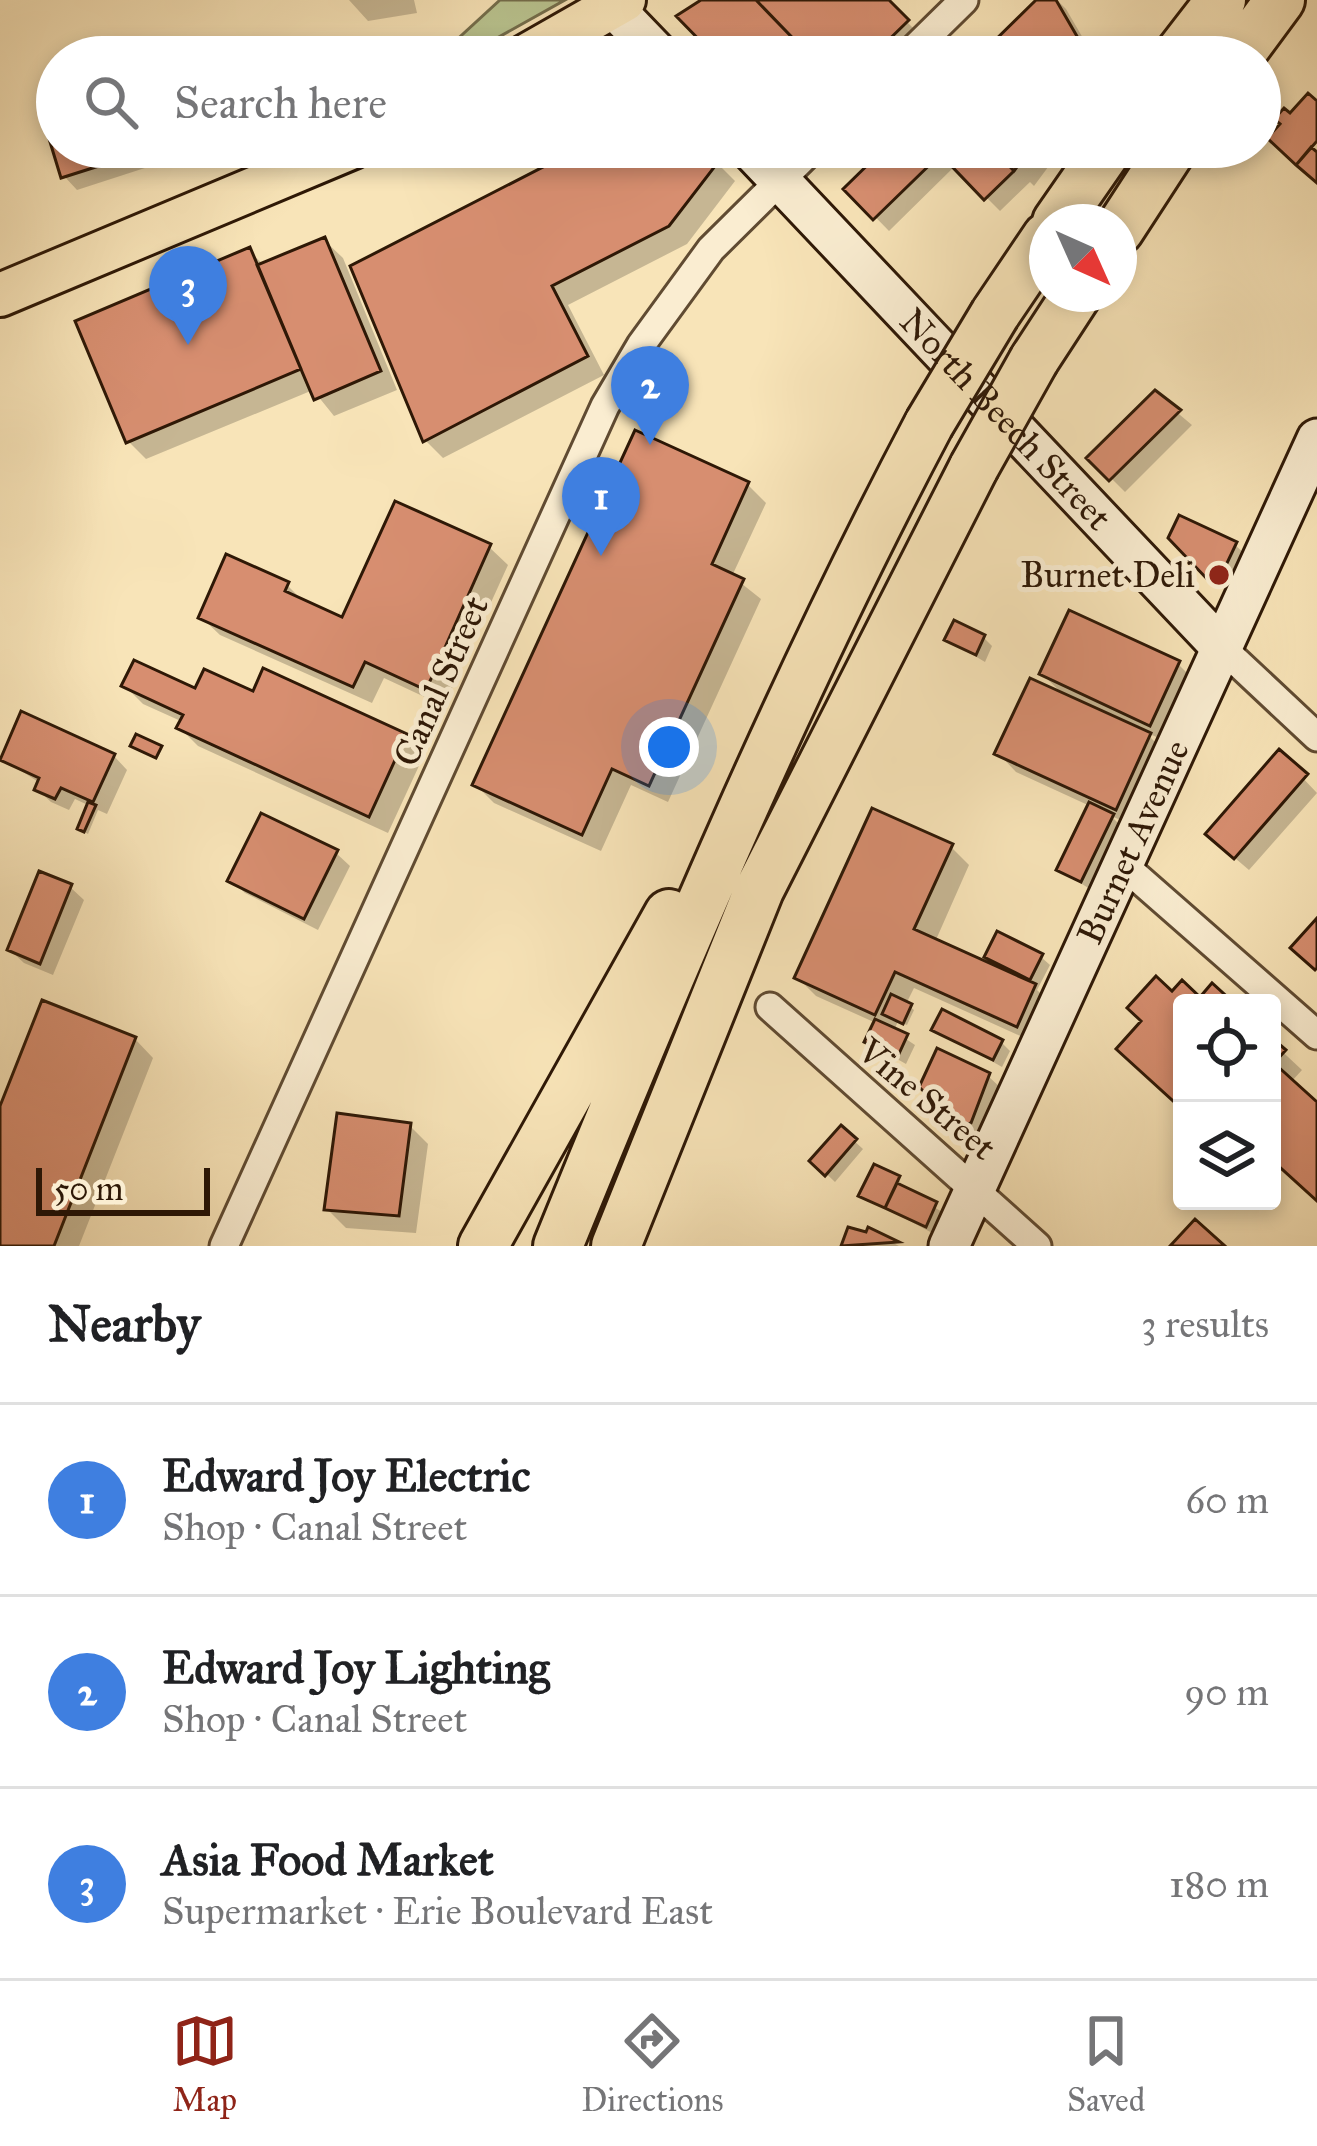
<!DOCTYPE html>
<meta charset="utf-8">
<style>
body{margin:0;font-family:"IM FELL Great Primer",serif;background:#f6f6f6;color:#202124}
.controls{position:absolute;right:36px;bottom:36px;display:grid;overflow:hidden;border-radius:12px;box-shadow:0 6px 18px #0003}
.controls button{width:108px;height:108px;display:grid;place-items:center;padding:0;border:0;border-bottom:3px solid #e0e0e0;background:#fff;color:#202124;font:60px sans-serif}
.compass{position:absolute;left:1029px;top:204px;width:108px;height:108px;border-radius:50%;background:#fff;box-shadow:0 6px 18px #0003;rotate:135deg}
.scale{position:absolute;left:36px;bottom:30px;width:174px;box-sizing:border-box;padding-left:12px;border:6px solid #2e1806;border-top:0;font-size:33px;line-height:42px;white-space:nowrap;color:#2e1806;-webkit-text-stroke:9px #faedd1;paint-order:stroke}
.you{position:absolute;left:669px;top:747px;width:42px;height:42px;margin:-30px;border:9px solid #fff;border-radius:50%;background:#1a73e8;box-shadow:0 0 0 18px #1a73e833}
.badge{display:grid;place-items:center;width:78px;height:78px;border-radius:50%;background:#8f2418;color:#fff;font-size:39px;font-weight:700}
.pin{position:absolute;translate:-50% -99px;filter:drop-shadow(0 3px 6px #0008)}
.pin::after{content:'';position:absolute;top:63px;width:42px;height:36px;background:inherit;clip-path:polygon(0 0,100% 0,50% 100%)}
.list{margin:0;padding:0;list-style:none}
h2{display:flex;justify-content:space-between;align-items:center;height:156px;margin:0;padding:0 48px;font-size:51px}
h2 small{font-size:39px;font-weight:400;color:#757577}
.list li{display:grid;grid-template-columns:78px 1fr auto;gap:36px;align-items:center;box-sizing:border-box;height:192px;padding:0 48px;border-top:3px solid #e0e0e0}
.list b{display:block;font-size:45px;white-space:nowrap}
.list p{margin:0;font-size:39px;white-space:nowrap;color:#757577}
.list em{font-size:39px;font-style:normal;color:#757577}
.icon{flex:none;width:66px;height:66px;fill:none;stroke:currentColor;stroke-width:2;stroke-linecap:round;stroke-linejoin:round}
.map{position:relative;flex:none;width:1317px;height:1246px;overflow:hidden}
.search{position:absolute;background:#fff;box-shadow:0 6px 18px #0003;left:36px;right:36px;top:36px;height:132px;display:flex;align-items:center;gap:30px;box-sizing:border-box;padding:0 42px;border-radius:66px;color:#757577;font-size:45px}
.sheet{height:732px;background:#fff}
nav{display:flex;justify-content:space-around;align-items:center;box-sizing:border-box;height:168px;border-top:3px solid #e0e0e0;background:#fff;font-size:33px;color:#757577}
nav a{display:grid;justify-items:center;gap:6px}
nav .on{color:#8f2418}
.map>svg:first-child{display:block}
.green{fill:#bac591;stroke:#746e4c;stroke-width:3}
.shadow{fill:#0003}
.building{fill:#d78e70;stroke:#2e1806;stroke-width:3}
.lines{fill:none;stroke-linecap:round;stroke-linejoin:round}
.street-casing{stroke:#604b32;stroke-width:33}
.secondary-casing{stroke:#2e1806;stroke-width:45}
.primary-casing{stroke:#2e1806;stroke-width:48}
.highway-casing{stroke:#2e1806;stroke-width:54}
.street{stroke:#faedd1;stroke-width:27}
.secondary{stroke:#faedd1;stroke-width:39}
.primary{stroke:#f8e4b8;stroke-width:42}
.highway{stroke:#f8e4b8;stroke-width:48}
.highway-bridge-casing{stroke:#2e1806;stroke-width:54;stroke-linecap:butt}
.highway-bridge{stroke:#f8e4b8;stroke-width:48}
.poi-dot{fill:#8f2418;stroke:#faedd1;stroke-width:4.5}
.labels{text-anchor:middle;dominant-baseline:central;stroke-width:10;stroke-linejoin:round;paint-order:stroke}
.street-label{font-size:36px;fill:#2e1806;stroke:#faedd1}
.poi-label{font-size:36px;fill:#2e1806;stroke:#faedd1;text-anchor:end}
</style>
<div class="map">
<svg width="1317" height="1246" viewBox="0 0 1317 1246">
<rect width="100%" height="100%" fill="#f8e4b8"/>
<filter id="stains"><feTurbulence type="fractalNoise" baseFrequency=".00167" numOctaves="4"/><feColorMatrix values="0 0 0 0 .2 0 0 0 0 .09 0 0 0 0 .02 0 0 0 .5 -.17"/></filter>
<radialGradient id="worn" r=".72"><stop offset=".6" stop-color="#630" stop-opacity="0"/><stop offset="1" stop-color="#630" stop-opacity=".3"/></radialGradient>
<!-- green -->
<path class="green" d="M 500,0 L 565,0 L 463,57 L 438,57 Z"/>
<!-- shadow -->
<path class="shadow" d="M 349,0 L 414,0 L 417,13 L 368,21 Z
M 712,0 L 885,0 L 925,40 L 908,57 L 720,57 Z
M 1040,0 L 1057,0 L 1066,9 L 1094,57 L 983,57 Z
M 57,117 L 57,147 L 145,147 L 151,166 L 77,190 L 64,176 L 47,121 Z
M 589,147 L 701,147 L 735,181 L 687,244 L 568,305 L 604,375 L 443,458 L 425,440 Z
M 891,147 L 1063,147 L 1034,186 L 1030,182 L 1000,211 L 955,166 L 889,231 L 848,189 Z
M 324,240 L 343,258 L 397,390 L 334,416 L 313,390 L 146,459 L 128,441 L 249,251 L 264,265 Z
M 1155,394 L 1192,425 L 1125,492 L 1091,458 Z
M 747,484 L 766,503 L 732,576 L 761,599 L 668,802 L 631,785 L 601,851 L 494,803 L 476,785 Z
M 1172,538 L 1235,545 L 1244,553 L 1227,588 L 1220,588 Z
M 489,547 L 508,565 L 444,706 L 384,678 L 372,703 L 220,635 L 201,617 L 287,585 L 306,604 L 344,621 Z
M 984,638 L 992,646 L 985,662 L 948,640 Z
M 1178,664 L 1196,682 L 1168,742 L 1145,732 L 1167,754 L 1135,826 L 1111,816 L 1120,825 L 1090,889 L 1059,870 L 1090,806 L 1016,772 L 998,753 L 1066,697 L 1042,674 Z
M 125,686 L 254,695 L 406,737 L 424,755 L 388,833 L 198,746 L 180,728 L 183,722 L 143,704 Z
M 1279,753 L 1317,793 L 1249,870 L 1222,847 Z
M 114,756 L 127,770 L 107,814 L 98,810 L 88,834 L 80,829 L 90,806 L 75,799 L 69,810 L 51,802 L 37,789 L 40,783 L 3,759 Z
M 951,847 L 969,865 L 935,942 L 1002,972 L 988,957 L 1041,957 L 1050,965 L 1037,990 L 1053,1005 L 1036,1043 L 914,988 L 906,1004 L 914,1010 L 907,1025 L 898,1021 L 894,1031 L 915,1045 L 906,1064 L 867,1042 L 876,1023 L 816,996 L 798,978 Z
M 336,853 L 350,866 L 318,930 L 245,893 L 231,880 Z
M 70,887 L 84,900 L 53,975 L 24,963 L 10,950 Z
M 935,1029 L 1001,1042 L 1010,1051 L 1002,1067 Z
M 135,1039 L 153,1058 L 79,1246 L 0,1246 L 0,1114 Z
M 1272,1042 L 1302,1070 L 1291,1082 L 1317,1106 L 1317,1199 L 1272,1158 Z
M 988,1076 L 1002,1089 L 984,1136 L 976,1135 L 936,1100 Z
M 410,1126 L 428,1144 L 416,1233 L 346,1228 L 327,1209 Z
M 841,1129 L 863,1149 L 835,1182 L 813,1161 Z
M 898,1179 L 905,1190 L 944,1213 L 934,1234 L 862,1195 Z
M 849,1230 L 868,1230 L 899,1246 L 844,1246 Z"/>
<!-- building -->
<path class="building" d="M 701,0 L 756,0 L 811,57 L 716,57 L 676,16 Z
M 756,0 L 889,0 L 909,20 L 871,57 L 811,57 Z
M 1036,0 L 1056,0 L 1089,57 L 978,57 Z
M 1308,93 L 1317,101 L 1317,141 L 1296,165 L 1267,138 L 1280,124 L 1274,119 L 1284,108 L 1290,113 Z
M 57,114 L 57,147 L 138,147 L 140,153 L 61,178 L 43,119 Z
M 582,147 L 705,147 L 719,161 L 669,226 L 552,286 L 588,356 L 423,442 L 350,266 Z
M 886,147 L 948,147 L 873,220 L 843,189 Z
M 948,147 L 991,147 L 1014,171 L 984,200 L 940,154 Z
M 991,147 L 1032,147 L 1014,171 Z
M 1311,147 L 1317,152 L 1317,183 L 1296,165 Z
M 325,237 L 381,371 L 314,400 L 257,265 Z
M 250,247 L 301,369 L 126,443 L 75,321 Z
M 1155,390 L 1181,410 L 1109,481 L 1086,458 Z
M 635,430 L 749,482 L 712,564 L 744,579 L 649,786 L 612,769 L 582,835 L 472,785 Z
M 395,501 L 491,544 L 426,690 L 365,662 L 353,687 L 198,618 L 226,554 L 289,582 L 285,591 L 342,617 Z
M 1179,515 L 1237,542 L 1219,580 L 1209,581 L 1168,538 Z
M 1069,610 L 1180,661 L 1150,726 L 1039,674 Z
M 954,620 L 985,635 L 976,655 L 944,640 Z
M 134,660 L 195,688 L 204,669 L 253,691 L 263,668 L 407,734 L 369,817 L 176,728 L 183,715 L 121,686 Z
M 1030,678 L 1151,733 L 1116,810 L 994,754 Z
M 21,711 L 115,754 L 93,802 L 61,788 L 55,799 L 34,790 L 39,778 L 0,760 Z
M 136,734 L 162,746 L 156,758 L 130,746 Z
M 1279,749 L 1308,774 L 1234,859 L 1205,834 Z
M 88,802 L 96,805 L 84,832 L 77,829 Z
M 1089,802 L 1114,814 L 1081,882 L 1056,870 Z
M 872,808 L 953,844 L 914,929 L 1036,984 L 1017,1027 L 895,972 L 875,1015 L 794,978 Z
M 261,813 L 338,850 L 304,919 L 227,881 Z
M 39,871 L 72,884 L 40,964 L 7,950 Z
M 1317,918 L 1317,968 L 1315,970 L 1290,948 Z
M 997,931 L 1043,954 L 1030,980 L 984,957 Z
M 1156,976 L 1172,991 L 1182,980 L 1200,997 L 1212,983 L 1234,1003 L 1182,1003 L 1182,1109 L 1116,1049 L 1141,1021 L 1127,1008 Z
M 891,994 L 912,1004 L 903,1024 L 882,1014 Z
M 42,1000 L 136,1037 L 54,1246 L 0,1246 L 0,1106 Z
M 942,1009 L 1003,1040 L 993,1060 L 931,1030 Z
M 875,1019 L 908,1034 L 897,1058 L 864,1042 Z
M 1272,1038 L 1286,1050 L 1274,1063 L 1317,1102 L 1317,1201 L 1272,1160 Z
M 937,1048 L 990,1073 L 971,1123 L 961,1126 L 919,1087 Z
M 337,1113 L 411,1123 L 399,1216 L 324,1210 Z
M 841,1125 L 857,1139 L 825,1176 L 809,1161 Z
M 874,1164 L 900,1176 L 885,1208 L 858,1196 Z
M 897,1183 L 937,1202 L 926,1227 L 885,1208 Z
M 1195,1219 L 1225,1246 L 1170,1246 Z
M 848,1227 L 866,1232 L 868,1227 L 899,1242 L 841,1246 Z"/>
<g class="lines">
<defs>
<path id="street" d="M 906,57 L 964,0
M 1221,647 L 1317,737
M 1122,864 L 1317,1035
M 770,1007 L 1037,1246
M 224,1246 L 605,406 L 641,345 L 711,249 L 814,147"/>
<g id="secondary">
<path d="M 606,0 L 661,57"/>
<path id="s1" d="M 748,147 L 1221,647"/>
<path id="s2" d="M 949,1246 L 1317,439"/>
</g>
<path id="primary" d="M 524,57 L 624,0
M 0,295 L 353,147"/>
<path id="highway" d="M 1177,57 L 1221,0
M 1238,57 L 1280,0
M 1057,222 L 1109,147
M 1119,230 L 1173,147
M 995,314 L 1047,237
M 1034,360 L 1077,294
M 483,1246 L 669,914
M 558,1246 C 672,966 788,691 929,424
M 616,1246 L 759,890 L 974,467"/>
</defs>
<!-- street casing -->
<use href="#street" class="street-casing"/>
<!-- secondary casing -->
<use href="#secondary" class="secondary-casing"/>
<!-- primary casing -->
<use href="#primary" class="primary-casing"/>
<!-- highway casing -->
<use href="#highway" class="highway-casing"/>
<!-- street -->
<use href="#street" class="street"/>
<!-- secondary -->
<use href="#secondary" class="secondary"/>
<!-- primary -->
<use href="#primary" class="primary"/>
<!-- highway -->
<use href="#highway" class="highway"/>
<defs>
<path id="highway-bridge" d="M 929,424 L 995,314
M 974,467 L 1034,360"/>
</defs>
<!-- highway-bridge casing -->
<use href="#highway-bridge" class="highway-bridge-casing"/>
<!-- highway-bridge -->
<use href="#highway-bridge" class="highway-bridge"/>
</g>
<!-- markers -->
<circle class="poi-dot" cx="1219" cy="575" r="12"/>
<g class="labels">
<!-- street labels -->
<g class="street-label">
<text stroke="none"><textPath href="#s1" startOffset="375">North Beech Street</textPath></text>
<text transform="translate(441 681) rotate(-66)">Canal Street</text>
<text stroke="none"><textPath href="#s2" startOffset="444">Burnet Avenue</textPath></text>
<text transform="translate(927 1099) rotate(40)">Vine Street</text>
</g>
<!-- poi labels -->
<g class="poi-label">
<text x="1195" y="575">Burnet Deli</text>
</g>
</g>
<rect width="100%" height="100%" filter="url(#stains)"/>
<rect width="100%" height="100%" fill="url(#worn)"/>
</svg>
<div class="controls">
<button><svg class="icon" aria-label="locate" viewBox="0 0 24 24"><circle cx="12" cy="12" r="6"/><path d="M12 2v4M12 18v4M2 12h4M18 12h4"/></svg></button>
<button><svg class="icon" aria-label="layers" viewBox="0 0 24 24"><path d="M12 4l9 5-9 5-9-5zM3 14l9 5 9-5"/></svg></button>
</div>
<svg class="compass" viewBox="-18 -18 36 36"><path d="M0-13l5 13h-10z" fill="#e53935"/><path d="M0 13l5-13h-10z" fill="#757577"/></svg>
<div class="scale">50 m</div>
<div class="you"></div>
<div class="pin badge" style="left:601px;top:556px;background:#3f7fe0">1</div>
<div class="pin badge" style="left:650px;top:445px;background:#3f7fe0">2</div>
<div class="pin badge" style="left:188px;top:345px;background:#3f7fe0">3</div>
<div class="search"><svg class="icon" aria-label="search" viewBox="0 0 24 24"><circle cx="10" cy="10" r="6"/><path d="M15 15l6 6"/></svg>Search here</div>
</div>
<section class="sheet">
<h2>Nearby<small>3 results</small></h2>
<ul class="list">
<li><span class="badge" style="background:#3f7fe0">1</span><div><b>Edward Joy Electric</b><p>Shop · Canal Street</p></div><em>60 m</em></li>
<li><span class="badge" style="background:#3f7fe0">2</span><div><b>Edward Joy Lighting</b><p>Shop · Canal Street</p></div><em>90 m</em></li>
<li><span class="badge" style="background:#3f7fe0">3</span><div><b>Asia Food Market</b><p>Supermarket · Erie Boulevard East</p></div><em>180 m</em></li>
</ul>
</section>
<nav>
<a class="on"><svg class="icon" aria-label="map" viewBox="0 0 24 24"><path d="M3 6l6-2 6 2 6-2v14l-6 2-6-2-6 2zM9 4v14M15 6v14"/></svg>Map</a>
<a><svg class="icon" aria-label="directions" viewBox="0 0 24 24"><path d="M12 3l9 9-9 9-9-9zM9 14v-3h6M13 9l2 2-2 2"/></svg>Directions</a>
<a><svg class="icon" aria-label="saved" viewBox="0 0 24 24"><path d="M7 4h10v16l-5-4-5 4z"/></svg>Saved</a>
</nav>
